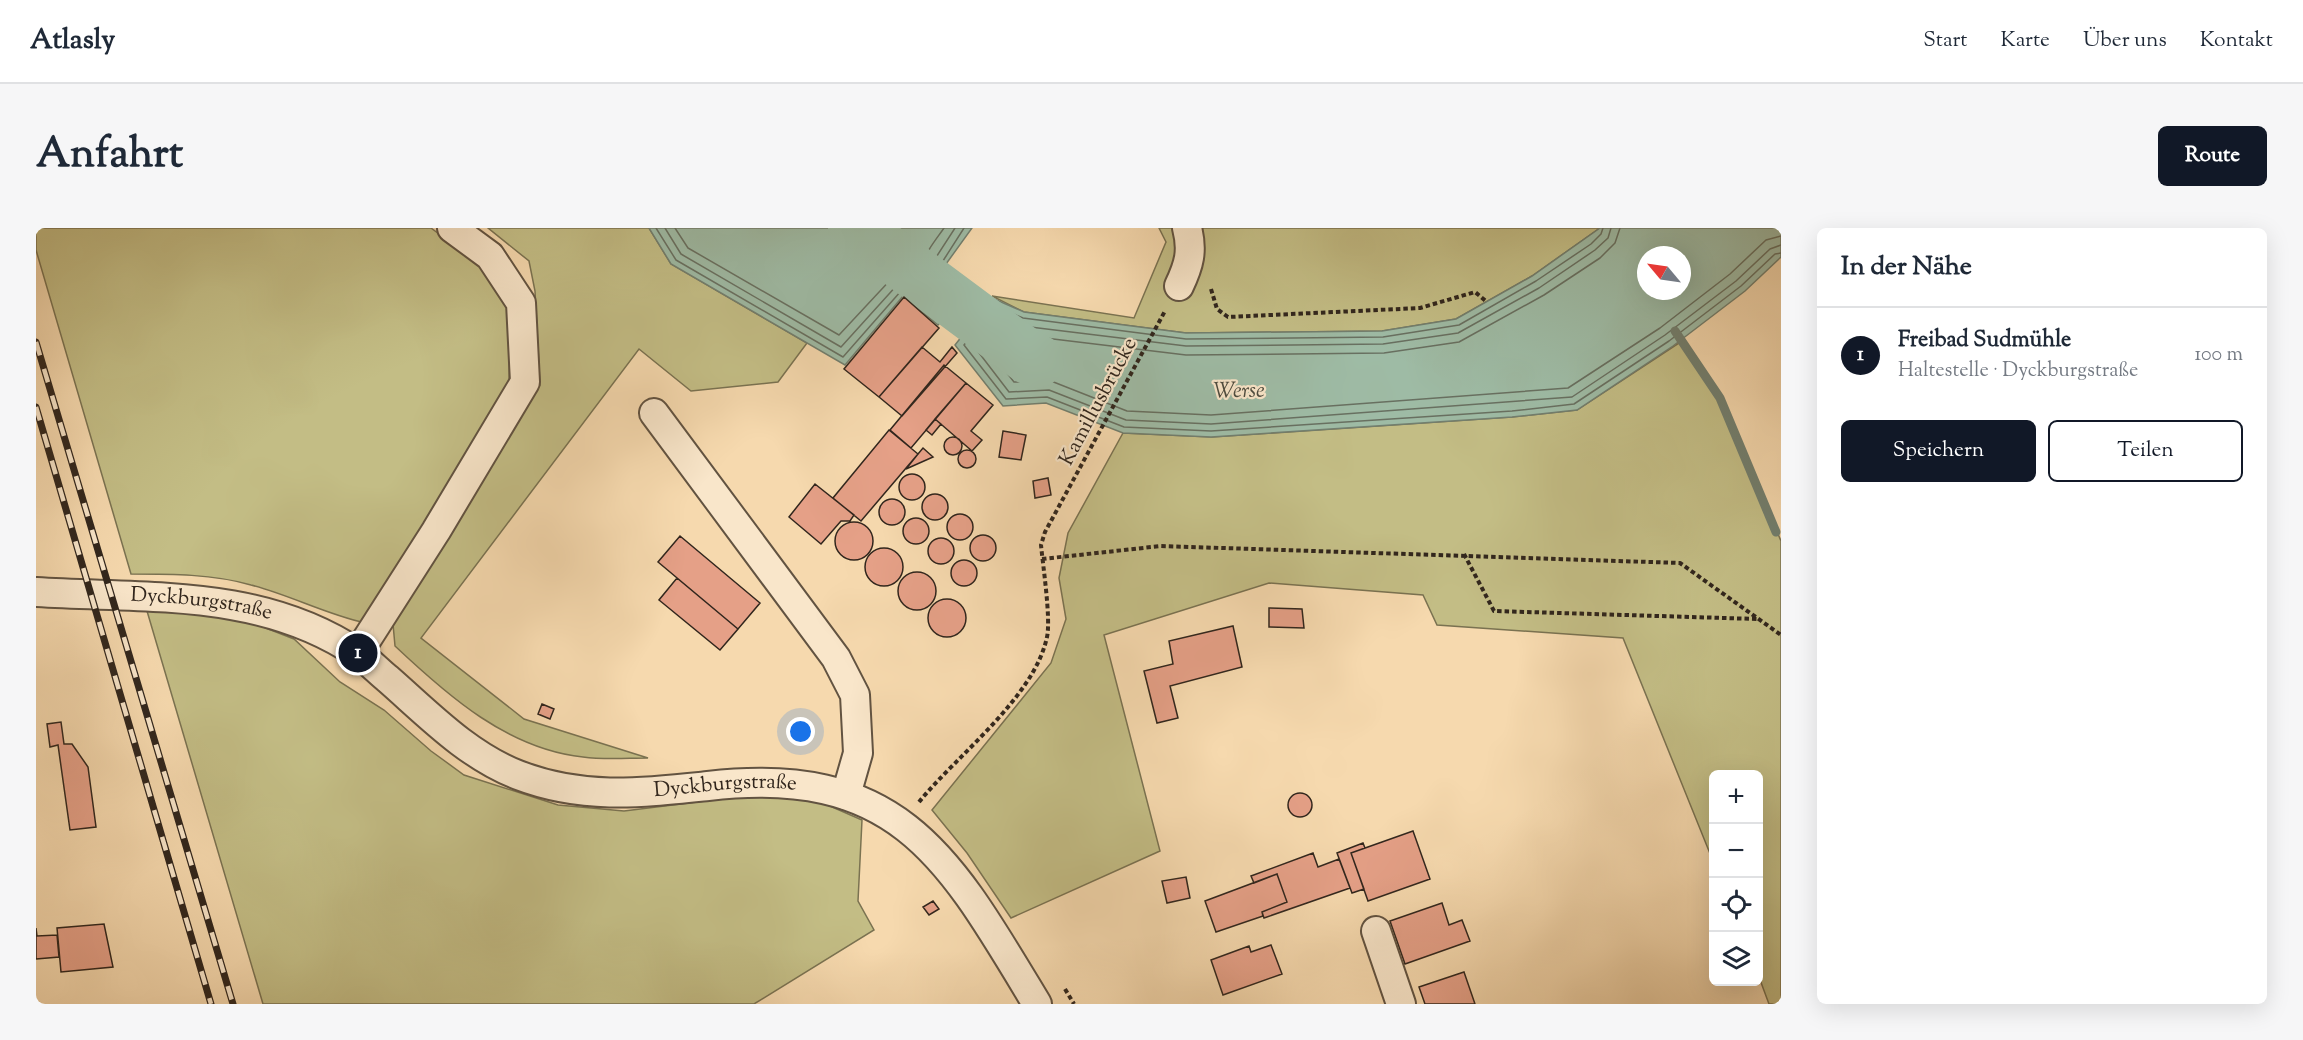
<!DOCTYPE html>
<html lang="de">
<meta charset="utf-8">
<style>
body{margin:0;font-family:"Sorts Mill Goudy",serif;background:#f6f6f7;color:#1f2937}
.controls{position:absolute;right:18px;bottom:18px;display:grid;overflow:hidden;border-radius:9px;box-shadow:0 6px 24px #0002}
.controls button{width:54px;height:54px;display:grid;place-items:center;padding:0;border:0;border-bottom:2px solid #e0e1e3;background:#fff;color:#1f2937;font:30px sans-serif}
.compass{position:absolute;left:1601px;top:18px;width:54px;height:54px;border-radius:50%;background:#fff;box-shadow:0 6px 24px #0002;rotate:299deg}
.you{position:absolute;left:765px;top:504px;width:21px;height:21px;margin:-15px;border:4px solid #fff;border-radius:50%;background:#1a73e8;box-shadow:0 0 0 9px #1a73e833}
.badge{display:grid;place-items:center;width:39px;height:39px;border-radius:50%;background:#111827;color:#fff;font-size:20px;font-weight:700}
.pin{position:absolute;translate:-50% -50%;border:3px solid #fff;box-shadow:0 2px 6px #0006}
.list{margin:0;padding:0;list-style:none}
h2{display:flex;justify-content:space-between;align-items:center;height:78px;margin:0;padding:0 24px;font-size:26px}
h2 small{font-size:20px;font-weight:400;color:#747a83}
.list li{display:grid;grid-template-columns:39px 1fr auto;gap:18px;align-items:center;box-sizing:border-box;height:96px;padding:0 24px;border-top:2px solid #e0e1e3}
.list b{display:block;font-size:22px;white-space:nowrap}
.list p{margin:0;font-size:20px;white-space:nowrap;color:#747a83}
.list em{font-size:20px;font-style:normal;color:#747a83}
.actions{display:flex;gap:12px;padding:18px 24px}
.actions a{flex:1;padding:14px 0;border:2px solid #111827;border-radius:9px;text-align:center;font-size:21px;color:#111827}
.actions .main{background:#111827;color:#fff}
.icon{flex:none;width:33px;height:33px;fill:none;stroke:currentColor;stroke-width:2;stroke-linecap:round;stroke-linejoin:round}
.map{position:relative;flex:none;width:1745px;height:776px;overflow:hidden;border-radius:9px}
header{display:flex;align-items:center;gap:36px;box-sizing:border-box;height:84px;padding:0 30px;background:#fff;border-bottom:2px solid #e0e1e3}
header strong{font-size:28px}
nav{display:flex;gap:33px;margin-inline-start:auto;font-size:21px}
.intro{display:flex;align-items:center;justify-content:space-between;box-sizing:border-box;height:144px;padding:0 36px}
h1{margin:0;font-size:42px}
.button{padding:15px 27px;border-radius:9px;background:#111827;color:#fff;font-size:21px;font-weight:700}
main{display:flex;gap:36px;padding:0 36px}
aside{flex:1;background:#fff;border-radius:9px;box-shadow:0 6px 24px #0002}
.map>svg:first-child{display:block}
.green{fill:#c3bd85;stroke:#7a7251;stroke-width:1.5}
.water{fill:#9ebba5;stroke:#727f6f;stroke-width:1.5;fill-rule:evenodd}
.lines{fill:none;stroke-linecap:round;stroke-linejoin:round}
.shore{stroke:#687061;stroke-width:1.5}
.stream{stroke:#727f6f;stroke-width:9}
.river{stroke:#9ebba5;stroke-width:54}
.building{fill:#e5a087;stroke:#31261d;stroke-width:1.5}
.minor-casing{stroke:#625341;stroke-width:32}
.path{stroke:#31261d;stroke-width:4;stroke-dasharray:4.5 3;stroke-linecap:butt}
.minor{stroke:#f9e6ca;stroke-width:28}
.rail-casing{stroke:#31261d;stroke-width:7}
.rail{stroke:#f9e6ca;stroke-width:4.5;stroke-dasharray:14;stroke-linecap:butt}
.labels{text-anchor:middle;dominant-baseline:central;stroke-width:4.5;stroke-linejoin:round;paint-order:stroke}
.street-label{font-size:21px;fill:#31261d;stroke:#f9e6ca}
.water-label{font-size:22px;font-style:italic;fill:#4c4b3f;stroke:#f9e6ca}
</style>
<header>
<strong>Atlasly</strong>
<nav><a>Start</a><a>Karte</a><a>Über uns</a><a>Kontakt</a></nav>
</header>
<div class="intro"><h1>Anfahrt</h1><a class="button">Route</a></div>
<main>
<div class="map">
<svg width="1745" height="776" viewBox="0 0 1745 776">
<rect width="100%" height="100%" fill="#f6d9ae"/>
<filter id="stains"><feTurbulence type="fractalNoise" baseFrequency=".00333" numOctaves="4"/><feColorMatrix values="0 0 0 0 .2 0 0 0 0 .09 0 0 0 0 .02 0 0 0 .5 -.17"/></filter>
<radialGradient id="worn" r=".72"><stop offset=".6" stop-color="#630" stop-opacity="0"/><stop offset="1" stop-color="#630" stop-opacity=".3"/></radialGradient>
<!-- green -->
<path class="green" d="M 0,0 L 395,0 L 443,36 L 474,83 L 473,158 L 329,395 C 289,386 254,367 215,357 C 177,346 135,346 95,346 L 0,22 Z
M 452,0 L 613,0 L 635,36 L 771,115 L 742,154 L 655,163 L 603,121 L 385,410 L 488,491 L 612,530 C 591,530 568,532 547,529 C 472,521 412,468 359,418 L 357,396 L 504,157 L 499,63 L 493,33 Z
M 1123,0 L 1564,0 L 1496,48 L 1420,91 L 1346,103 L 1150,105 L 988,84 L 956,68 L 1098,90 L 1130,14 Z
M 1646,113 L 1683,170 L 1745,313 L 1745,776 L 1733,776 L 1723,749 L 1722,546 L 1678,546 L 1677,633 L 1587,410 L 1401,397 L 1387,367 L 1233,355 L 1068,407 L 1124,623 L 975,690 L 931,625 L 896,582 L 1015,435 L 1030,391 L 1023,350 L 1032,305 L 1087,205 L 1176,209 L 1476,189 L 1541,182 Z
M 111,383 L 199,388 L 258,411 L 304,454 L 348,482 L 395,523 L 428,547 L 522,577 L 588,583 L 718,567 L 771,568 L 826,592 L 822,673 L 838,702 L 718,776 L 227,776 Z"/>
<!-- water -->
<path class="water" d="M 613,0 L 936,0 L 910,36 L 936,59 L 902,97 L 867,68 L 809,137 L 635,36 Z
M 1564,0 L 1745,0 L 1745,29 L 1709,63 L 1637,118 L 1541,182 L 1476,189 L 1175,209 L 1087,205 L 1010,175 L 967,178 L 919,117 L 956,70 L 988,84 L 1150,105 L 1346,103 L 1420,91 L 1496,48 ZM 1610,27 L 1646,27 L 1646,63 L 1610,63 Z"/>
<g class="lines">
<!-- shore -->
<path class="shore" d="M 620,0 L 640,32 L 807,129 L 865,63 L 872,64 L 900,87 L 903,87 L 926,61 L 906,41 L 905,36 L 928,0
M 629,0 L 645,26 L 805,119 L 862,56 L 874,56 L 899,77 L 903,76 L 915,60 L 900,45 L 897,34 L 919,0
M 639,0 L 652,20 L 803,107 L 858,48 L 876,47 L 898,64 L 902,64 L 902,60 C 877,36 892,23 908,0
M 1567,0 L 1565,6 L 1555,16 L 1500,53 L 1423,97 L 1347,109 L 1150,111 L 987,90 L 959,78 L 928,117 L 970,171 L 1011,169 L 1088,199 L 1175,203 L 1476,183 L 1538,176 L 1633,113 L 1705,58 L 1739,26 L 1745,25
M 1575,0 L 1572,10 L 1559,22 L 1503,60 L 1422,105 L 1347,116 L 1150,118 L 986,98 L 961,87 L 937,117 L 973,164 L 1013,162 L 1090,192 L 1175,196 L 1536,169 L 1629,107 L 1700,53 L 1734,21 L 1745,17
M 1584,0 L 1579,15 L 1564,30 L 1508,67 L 1423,114 L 1348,125 L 1150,127 L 984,107 L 964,98 L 949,117 L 978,154 L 1015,153 L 1091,183 L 1175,187 L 1532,160 L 1624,100 L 1694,46 L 1730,12 L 1745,8"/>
<!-- stream -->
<path class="stream" d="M 1639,103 L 1684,170 L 1740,304"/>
<!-- river -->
<path class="river" d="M 819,0 L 994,130 L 1001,133"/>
</g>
<!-- building -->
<path class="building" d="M 868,69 L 903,100 L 843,169 L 808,141 Z
M 886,119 L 904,134 L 916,119 L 921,125 L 866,188 L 843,169 Z
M 908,137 L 930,155 L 875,220 L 854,202 Z
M 930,155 L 957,177 L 935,203 L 946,212 L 936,223 L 899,191 Z
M 899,191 L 905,196 L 896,207 L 890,202 Z
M 853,202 L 882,226 L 825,293 L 797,270 Z
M 967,203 L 990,207 L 985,232 L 963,229 Z
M908 218a9 9 0 1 1 18 0a9 9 0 1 1-18 0Z
M 887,220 L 897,229 L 870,241 L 882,226 Z
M922 231a9 9 0 1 1 18 0a9 9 0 1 1-18 0Z
M863 259a13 13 0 1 1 26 0a13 13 0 1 1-26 0Z
M 1012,250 L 1015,267 L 999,270 L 997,253 Z
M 779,256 L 818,287 L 814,293 L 805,293 L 785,316 L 753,289 Z
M886 279a13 13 0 1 1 26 0a13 13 0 1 1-26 0Z
M843 284a13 13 0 1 1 26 0a13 13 0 1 1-26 0Z
M911 299a13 13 0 1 1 26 0a13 13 0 1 1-26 0Z
M867 303a13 13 0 1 1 26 0a13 13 0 1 1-26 0Z
M799 313a19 19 0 1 1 38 0a19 19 0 1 1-38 0Z
M934 320a13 13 0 1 1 26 0a13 13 0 1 1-26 0Z
M 644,308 L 724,375 L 702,401 L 622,334 Z
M892 323a13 13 0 1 1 26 0a13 13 0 1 1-26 0Z
M829 339a19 19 0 1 1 38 0a19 19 0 1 1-38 0Z
M915 345a13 13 0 1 1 26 0a13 13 0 1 1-26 0Z
M862 363a19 19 0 1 1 38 0a19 19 0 1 1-38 0Z
M 641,350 L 702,401 L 684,422 L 623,372 Z
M892 390a19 19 0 1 1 38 0a19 19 0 1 1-38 0Z
M 1233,380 L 1266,381 L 1268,400 L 1233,399 Z
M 1197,398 L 1206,439 L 1134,458 L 1142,490 L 1121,495 L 1108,443 L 1137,436 L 1133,413 Z
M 506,476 L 518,481 L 514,491 L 502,486 Z
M 25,494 L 28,516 L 36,516 L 52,539 L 60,599 L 34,602 L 22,517 L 14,519 L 11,496 Z
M1252 577a12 12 0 1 1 24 0a12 12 0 1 1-24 0Z
M 1377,603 L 1394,651 L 1332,673 L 1315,625 Z
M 1327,615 L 1329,620 L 1315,625 L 1328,661 L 1316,665 L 1301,625 Z
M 1277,625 L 1282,639 L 1303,631 L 1314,660 L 1228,690 L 1226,684 L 1251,674 L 1241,646 L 1218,655 L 1215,648 Z
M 1241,646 L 1251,674 L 1226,684 L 1227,688 L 1180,704 L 1169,673 Z
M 1150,649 L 1154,670 L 1131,675 L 1126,653 Z
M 897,673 L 903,681 L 893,687 L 887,679 Z
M 1406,675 L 1413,697 L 1426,692 L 1434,713 L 1369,736 L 1354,693 Z
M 68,696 L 77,739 L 25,744 L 21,700 Z
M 0,700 L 1,708 L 21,707 L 23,729 L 0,731 Z
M 1235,717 L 1246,746 L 1187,767 L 1175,732 L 1213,718 L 1215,724 Z
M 1428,744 L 1439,776 L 1389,776 L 1383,759 Z"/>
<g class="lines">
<defs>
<g id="minor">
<path d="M 1143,58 C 1153,37 1157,23 1151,0"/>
<path d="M 618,185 L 800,430 L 819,467 L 822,525 L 810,567"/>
<path id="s1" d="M 0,364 C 110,371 224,360 321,425 C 332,432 342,443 352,451 C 393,487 431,527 482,547 C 547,572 605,565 672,558 C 864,536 913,630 1001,776"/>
<path d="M 322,425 L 400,303 L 489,154 L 485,75 L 454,28 L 416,0"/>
<path d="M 1340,703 L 1365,776"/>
</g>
</defs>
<!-- minor casing -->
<use href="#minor" class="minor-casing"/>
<!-- path -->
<path class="path" d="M 1175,61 L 1181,81 L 1192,89 L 1384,80 L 1439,64 L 1451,74
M 1428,326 L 1458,383 L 1721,391
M 1006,331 L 1125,318 L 1644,335 L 1745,407
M 883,574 C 921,527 998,470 1011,409 C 1015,391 1007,338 1005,317 L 1009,304 L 1129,83
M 1029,761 L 1038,776"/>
<!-- minor -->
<use href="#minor" class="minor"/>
<defs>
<path id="rail" d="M 0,114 L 197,776
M 0,179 L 175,776"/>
</defs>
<!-- rail casing -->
<use href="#rail" class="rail-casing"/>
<!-- rail -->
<use href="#rail" class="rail"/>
</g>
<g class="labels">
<!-- street labels -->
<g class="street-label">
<text transform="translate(1063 174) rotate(-62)">Kamillusbrücke</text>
<text stroke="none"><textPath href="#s1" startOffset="166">Dyckburgstraße</textPath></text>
<text stroke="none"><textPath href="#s1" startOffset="744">Dyckburgstraße</textPath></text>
</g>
<!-- water labels -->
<g class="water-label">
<text transform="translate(1203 164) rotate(-1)">Werse</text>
</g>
</g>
<rect width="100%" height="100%" filter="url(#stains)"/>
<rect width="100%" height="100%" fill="url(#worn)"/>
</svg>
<div class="controls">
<button>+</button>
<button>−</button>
<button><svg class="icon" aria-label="locate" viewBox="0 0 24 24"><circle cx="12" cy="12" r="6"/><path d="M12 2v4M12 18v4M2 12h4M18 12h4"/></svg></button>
<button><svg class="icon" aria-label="layers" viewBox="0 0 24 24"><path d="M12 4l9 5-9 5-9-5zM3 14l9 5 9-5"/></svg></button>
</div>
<svg class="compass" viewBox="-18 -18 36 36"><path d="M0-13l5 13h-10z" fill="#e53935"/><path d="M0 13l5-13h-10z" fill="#747a83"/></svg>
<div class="you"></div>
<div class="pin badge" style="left:322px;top:425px">1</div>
</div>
<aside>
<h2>In der Nähe<small></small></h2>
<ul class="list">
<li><span class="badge">1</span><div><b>Freibad Sudmühle</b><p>Haltestelle · Dyckburgstraße</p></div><em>100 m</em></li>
</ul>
<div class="actions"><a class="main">Speichern</a><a>Teilen</a></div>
</aside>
</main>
